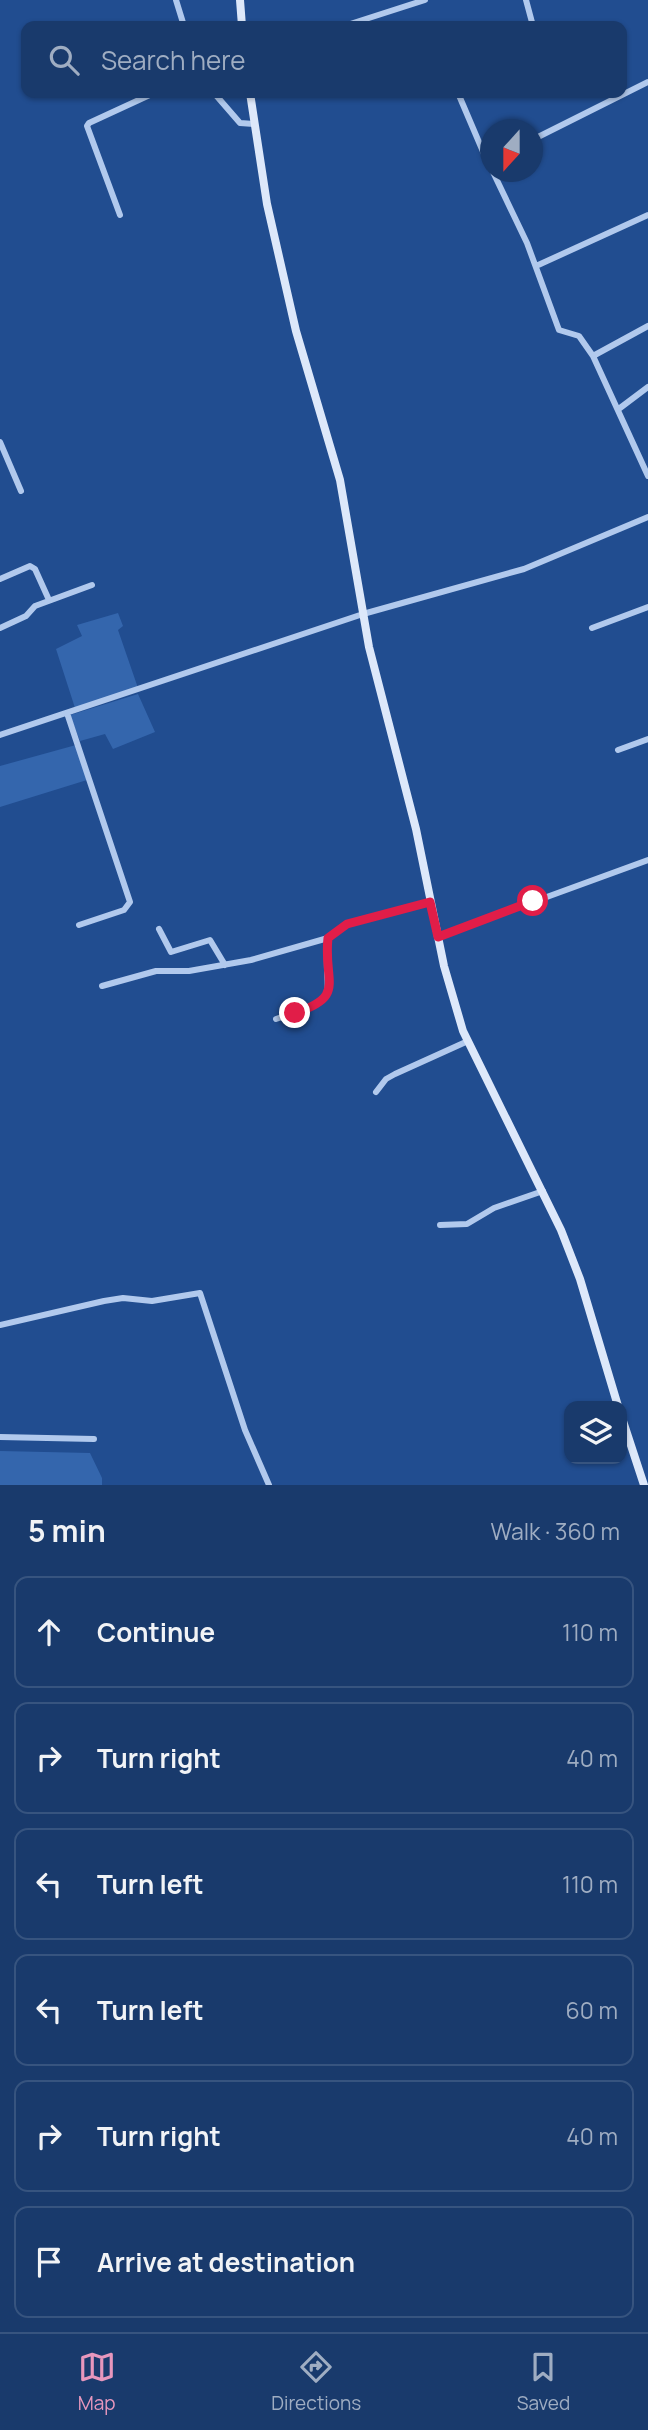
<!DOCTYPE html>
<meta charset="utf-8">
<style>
body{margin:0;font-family:Manrope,sans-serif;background:#264574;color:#f1f3f6}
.controls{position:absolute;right:21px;bottom:21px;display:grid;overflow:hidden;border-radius:14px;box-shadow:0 2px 5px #0004}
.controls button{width:63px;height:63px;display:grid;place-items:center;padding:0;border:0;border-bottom:2px solid #37547f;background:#193a6c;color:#f1f3f6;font:35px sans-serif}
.compass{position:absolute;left:480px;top:119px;width:63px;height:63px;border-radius:50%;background:#193a6c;box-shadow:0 2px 5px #0004;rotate:201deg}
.stop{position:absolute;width:21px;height:21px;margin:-16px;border:5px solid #e11d48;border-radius:50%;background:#fff}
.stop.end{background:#e11d48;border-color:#fff;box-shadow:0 2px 7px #0008}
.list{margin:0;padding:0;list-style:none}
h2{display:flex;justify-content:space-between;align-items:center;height:91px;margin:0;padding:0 28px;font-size:30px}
h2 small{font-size:23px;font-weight:400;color:#9fadc2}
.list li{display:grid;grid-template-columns:46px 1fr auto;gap:21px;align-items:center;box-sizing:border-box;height:112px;margin:0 14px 14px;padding:0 14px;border:2px solid #37547f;border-radius:14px}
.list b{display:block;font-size:26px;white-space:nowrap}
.list em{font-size:23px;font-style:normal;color:#9fadc2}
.icon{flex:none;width:38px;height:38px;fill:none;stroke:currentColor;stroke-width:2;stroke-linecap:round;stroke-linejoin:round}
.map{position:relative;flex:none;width:648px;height:1485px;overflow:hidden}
.search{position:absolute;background:#193a6c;box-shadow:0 2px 5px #0004;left:21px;right:21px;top:21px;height:77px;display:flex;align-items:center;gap:18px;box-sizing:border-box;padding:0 24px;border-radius:14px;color:#9fadc2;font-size:26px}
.sheet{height:847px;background:#193a6c}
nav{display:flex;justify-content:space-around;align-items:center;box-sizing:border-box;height:98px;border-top:2px solid #37547f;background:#193a6c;font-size:19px;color:#9fadc2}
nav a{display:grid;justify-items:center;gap:4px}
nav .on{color:#e797bd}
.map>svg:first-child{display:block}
.green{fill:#3466ad}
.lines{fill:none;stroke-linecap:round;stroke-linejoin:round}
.street{stroke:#b1c9ed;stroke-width:6}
.secondary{stroke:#dde8fa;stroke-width:8}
.route{stroke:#e11d48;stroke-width:9}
</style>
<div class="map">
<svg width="648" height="1485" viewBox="0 0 648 1485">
<rect width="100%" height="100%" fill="#214d90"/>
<!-- green -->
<path class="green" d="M 118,613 L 123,626 L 118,630 L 138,688 L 75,708 L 56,649 L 82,636 L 77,625 Z
M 138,694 L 155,732 L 113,749 L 105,734 L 80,741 L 70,715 Z
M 76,745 L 87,780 L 0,807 L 0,766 Z
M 0,1451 L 90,1453 L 102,1478 L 102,1485 L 0,1485 Z"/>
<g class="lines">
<!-- street -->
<path class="street" d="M 176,0 L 184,26
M 526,0 L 533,26
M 344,26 L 425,0
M 214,93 L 240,123 L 254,124
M 458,93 L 490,168
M 532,140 L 648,82
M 493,172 L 527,243 L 559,330 L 579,336 L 593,356 L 648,476
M 120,215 L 87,126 L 89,123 L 154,93
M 536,266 L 648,215
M 593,356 L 648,326
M 620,408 L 648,387
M 0,442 L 21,491
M 0,579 L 30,566 L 35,569 L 49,600
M 0,628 L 26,616 L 35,606 L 92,585
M 592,628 L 648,607
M 67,713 L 130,902 L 124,910 L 79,925
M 0,735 L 363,614 L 524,569 L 648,517
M 618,750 L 648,739
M 159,929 L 171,952 L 210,940 L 225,965
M 437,937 L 648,860
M 102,986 L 156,971 L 189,971 L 251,960 L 328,938 L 347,924 L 430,902
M 276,1019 C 349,995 321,1001 328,938
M 376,1092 L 386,1079 L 395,1074 L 468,1041
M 440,1225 L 467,1224 L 494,1208 L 543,1191
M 0,1325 L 104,1301 L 123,1298 L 152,1301 L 200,1293 L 245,1430 L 269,1485
M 0,1437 L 94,1439"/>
<!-- secondary -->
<path class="secondary" d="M 240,0 L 242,26
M 250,93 L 267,204 L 296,331 L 340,480 L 369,647 L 416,829 L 444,966 L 463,1031 L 561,1230 L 580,1279 L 618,1406
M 622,1418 L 644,1485"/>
</g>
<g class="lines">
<!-- route -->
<path class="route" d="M 295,1013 C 347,996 323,982 328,938 L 347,924 L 430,902 L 438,937 L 533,901"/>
</g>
</svg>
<div class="controls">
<button><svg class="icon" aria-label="layers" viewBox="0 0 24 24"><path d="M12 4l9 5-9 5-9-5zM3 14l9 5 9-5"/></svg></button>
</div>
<svg class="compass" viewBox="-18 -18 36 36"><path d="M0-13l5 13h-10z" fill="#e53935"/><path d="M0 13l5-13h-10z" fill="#9fadc2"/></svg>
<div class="stop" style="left:533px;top:901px"></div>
<div class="stop end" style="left:295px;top:1013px"></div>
<div class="search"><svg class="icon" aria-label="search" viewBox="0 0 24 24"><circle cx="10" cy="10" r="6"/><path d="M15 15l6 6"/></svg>Search here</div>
</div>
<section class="sheet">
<h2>5 min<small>Walk · 360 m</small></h2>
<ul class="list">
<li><svg class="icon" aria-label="ahead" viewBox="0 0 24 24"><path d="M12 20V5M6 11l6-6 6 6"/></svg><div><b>Continue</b></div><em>110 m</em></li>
<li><svg class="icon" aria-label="right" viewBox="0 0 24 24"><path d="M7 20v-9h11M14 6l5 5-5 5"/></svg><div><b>Turn right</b></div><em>40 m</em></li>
<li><svg class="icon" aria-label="left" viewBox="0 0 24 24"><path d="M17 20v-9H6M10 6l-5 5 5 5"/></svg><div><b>Turn left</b></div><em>110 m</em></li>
<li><svg class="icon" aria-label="left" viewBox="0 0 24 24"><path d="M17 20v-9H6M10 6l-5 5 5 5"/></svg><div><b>Turn left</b></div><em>60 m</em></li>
<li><svg class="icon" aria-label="right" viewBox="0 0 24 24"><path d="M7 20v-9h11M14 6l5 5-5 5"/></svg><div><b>Turn right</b></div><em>40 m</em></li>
<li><svg class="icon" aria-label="arrive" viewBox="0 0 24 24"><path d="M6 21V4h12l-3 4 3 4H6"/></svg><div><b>Arrive at destination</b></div></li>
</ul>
</section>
<nav>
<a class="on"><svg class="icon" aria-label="map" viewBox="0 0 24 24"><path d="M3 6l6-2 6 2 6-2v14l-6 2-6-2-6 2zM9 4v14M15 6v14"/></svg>Map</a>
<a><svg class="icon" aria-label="directions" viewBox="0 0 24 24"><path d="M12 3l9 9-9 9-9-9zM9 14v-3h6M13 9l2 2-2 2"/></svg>Directions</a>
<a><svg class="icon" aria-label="saved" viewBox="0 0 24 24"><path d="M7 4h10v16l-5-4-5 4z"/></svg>Saved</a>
</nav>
